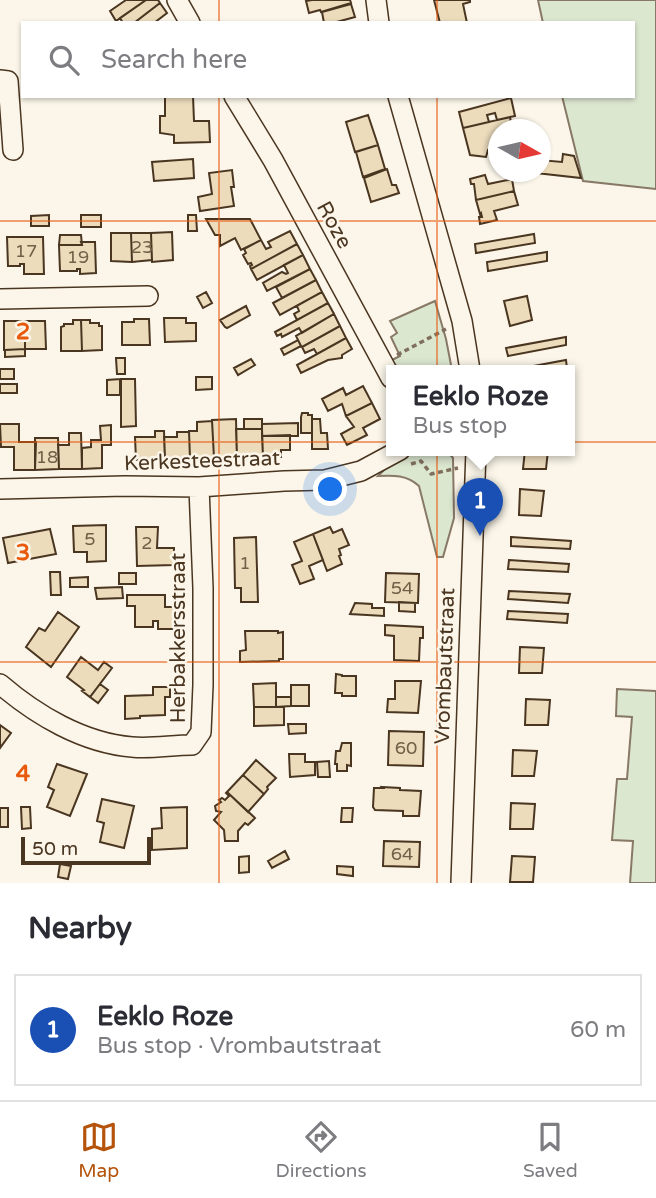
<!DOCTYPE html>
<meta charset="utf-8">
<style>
body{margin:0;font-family:"Varela Round",sans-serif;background:#f2f2f3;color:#2b2b33}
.compass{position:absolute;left:488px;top:119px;width:63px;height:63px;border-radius:50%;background:#fff;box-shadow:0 2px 5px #0004;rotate:98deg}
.scale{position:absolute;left:21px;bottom:18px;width:130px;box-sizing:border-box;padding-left:7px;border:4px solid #4a3520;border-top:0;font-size:19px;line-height:24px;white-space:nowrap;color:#4a3520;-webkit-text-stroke:5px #fbf6e9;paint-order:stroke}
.you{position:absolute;left:331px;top:490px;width:24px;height:24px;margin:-18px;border:5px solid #fff;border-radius:50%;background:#1a73e8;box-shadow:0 0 0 10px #1a73e833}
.badge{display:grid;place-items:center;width:46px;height:46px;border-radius:50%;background:#b45309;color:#fff;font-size:23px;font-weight:700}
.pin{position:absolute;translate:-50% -58px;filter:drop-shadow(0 2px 4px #0008)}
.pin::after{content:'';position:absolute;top:37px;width:24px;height:21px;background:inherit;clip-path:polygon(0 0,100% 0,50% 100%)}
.popup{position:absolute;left:386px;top:365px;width:189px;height:91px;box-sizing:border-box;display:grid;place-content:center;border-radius:0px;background:#fff;filter:drop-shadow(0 2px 5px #0005);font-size:23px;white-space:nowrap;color:#7c7c81}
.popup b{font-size:26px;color:#2b2b33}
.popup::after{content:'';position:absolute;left:50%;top:100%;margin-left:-14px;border:14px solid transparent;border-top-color:#fff}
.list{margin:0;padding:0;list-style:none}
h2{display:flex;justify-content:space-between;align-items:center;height:91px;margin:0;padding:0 28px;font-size:30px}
h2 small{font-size:23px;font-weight:400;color:#7c7c81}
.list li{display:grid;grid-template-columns:46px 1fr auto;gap:21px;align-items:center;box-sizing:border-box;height:112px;margin:0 14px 14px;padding:0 14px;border:2px solid #e1e1e2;border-radius:0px}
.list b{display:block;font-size:26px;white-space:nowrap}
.list p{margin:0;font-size:23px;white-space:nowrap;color:#7c7c81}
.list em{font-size:23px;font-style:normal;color:#7c7c81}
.icon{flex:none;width:38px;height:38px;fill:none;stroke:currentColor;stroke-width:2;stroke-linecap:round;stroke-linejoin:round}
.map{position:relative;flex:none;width:656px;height:883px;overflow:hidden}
.search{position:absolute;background:#fff;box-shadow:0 2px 5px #0004;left:21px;right:21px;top:21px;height:77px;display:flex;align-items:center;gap:18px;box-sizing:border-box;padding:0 24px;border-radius:0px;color:#7c7c81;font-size:26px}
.sheet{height:217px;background:#fff}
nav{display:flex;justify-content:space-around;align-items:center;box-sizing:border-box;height:98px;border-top:2px solid #e1e1e2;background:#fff;font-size:19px;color:#7c7c81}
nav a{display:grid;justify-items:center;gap:4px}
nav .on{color:#b45309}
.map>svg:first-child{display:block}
.green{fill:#dce7d0;stroke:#887966;stroke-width:2}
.building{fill:#ecdcbc;stroke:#4a3520;stroke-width:2}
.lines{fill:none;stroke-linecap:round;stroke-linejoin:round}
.minor-casing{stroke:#4a3520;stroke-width:22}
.path{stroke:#7f6f5c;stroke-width:3.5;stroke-dasharray:5 3.5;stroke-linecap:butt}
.minor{stroke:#fbf6e9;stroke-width:19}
.grid{fill:none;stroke:#e8590c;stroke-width:2;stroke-opacity:0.55}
.labels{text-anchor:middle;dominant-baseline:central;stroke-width:5;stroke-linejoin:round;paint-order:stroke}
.number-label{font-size:18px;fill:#725f47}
.street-label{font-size:21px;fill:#4a3520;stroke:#fbf6e9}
.grid-label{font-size:23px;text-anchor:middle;font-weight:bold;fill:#e8590c;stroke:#fbf6e9;stroke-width:5;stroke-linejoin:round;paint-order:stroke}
</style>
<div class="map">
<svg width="656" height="883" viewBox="0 0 656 883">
<rect width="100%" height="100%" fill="#fbf6e9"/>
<!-- green -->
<path class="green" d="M 538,0 L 656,0 L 656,189 L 583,181 L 562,96 L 633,96 L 633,23 L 543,23 Z
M 435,301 L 446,339 L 452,370 L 394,370 L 390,361 L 400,356 L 391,337 L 397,333 L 390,321 Z
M 411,450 L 446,450 L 453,458 L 454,518 L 443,557 L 437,557 L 419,486 C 407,475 394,475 378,476 L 391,463 L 404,457 Z
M 617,689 L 656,691 L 656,883 L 630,883 L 633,841 L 612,840 L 617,779 L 627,779 L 632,717 L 616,716 Z"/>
<!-- building -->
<path class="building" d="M 126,0 L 146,0 L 116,21 L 110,11 Z
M 146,0 L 158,0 L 160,3 L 134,23 L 123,23 L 120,18 Z
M 312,0 L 350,0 L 351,3 L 321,12 L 320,10 L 309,13 L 306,1 Z
M 434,0 L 470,0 L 470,2 L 463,4 L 467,23 L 440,23 Z
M 160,3 L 167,13 L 154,23 L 134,23 Z
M 351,4 L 355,17 L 333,23 L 324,23 L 322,12 Z
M 165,96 L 193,96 L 194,121 L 209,121 L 210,142 L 174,143 L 174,135 L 160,133 L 160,116 L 165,116 Z
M 511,98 L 515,116 L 497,120 L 495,113 L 487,115 L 489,122 L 463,128 L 459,112 Z
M 368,115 L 378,145 L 355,152 L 346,122 Z
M 510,117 L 512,129 L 498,130 L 498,159 L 494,159 L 495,149 L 488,150 L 486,157 L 470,155 L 463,128 Z
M 378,145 L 385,169 L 363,177 L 356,152 Z
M 563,154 L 574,156 L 581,178 L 527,172 L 540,172 L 540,160 L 562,162 Z
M 193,159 L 194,178 L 154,181 L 152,162 Z
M 387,169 L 392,185 L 396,185 L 399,193 L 371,202 L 364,178 Z
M 232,170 L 234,187 L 231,187 L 234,206 L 200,211 L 198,197 L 212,194 L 209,173 Z
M 485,175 L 488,184 L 512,179 L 514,191 L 476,200 L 474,184 L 471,184 L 470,179 Z
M 514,191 L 518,205 L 494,211 L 497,220 L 480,224 L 479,217 L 482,217 L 481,213 L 480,214 L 476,200 Z
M 49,215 L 49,226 L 31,226 L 31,216 Z
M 81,215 L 101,215 L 101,227 L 81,227 Z
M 188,215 L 196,215 L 197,231 L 188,231 Z
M 206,219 L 250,219 L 261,240 L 241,250 L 235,238 L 220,246 L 220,235 L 215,235 Z
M 290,231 L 297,244 L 251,269 L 250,266 L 252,265 L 251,263 L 248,264 L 243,255 L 246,253 L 244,249 L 261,240 L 266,249 L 271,247 L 268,242 Z
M 172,232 L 173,260 L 152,262 L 151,233 Z
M 111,233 L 131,233 L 132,262 L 111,261 Z
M 131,233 L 151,233 L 152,260 L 132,262 Z
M 534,234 L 535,243 L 476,253 L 475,244 Z
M 60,235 L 81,235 L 82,245 L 59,245 Z
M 7,237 L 43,237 L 44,274 L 24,274 L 24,264 L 20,264 L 20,266 L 8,266 Z
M 81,242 L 95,242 L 96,273 L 80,274 L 80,269 L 77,269 L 77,271 L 60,271 L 59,245 L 82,245 Z
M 297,244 L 303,255 L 257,280 L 251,269 Z
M 547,252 L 547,261 L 488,271 L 487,262 Z
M 303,255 L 310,269 L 267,291 L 263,283 L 282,272 L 286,274 L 288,273 L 284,265 Z
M 310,269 L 316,280 L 282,298 L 276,287 Z
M 316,280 L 322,292 L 280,315 L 273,303 Z
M 206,292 L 212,303 L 203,308 L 197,297 Z
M 322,292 L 328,303 L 297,320 L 294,314 L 299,311 L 297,306 Z
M 527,296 L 532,320 L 510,326 L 504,301 Z
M 328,303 L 334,314 L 302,333 L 299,328 L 282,337 L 281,334 L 277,336 L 275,332 Z
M 246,306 L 250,315 L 227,328 L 225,327 L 220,320 Z
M 334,314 L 340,326 L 302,347 L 301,346 L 296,336 Z
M 164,318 L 186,318 L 186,323 L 196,323 L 196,341 L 165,342 Z
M 134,319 L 149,319 L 150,345 L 122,345 L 122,322 L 134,322 Z
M 73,320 L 81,320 L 82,351 L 61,351 L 61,327 L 64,326 L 64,324 L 73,324 Z
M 81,320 L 90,320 L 90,323 L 99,323 L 99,326 L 102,326 L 102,350 L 82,351 Z
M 4,321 L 25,321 L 25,349 L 4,350 Z
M 25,321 L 45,321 L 46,349 L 25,349 Z
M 340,326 L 346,338 L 317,354 L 314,349 L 305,353 L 302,347 Z
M 566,337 L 566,345 L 508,356 L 506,348 Z
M 346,338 L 352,349 L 342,355 L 342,358 L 328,360 L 301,373 L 297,365 Z
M 298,340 L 301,346 L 284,355 L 281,349 Z
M 25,349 L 25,356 L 5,357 L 5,350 Z
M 116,358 L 125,358 L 125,374 L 117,374 Z
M 251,359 L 255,365 L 238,375 L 234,368 Z
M 566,360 L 567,369 L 563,370 L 512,370 Z
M 0,369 L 14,369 L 14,379 L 0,379 Z
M 196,377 L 212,377 L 212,389 L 196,390 Z
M 120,379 L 120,395 L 107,395 L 107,380 Z
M 121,379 L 135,379 L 136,426 L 121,427 Z
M 0,384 L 17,384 L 17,393 L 0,393 Z
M 363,386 L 372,403 L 346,416 L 342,404 L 328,411 L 322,399 L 343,388 L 346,395 Z
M 372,403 L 380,419 L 363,428 L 367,435 L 347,445 L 341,434 L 354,427 L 346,416 Z
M 302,413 L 308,413 L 308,415 L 312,415 L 312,433 L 301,433 L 301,417 Z
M 236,419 L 237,458 L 214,458 L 212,420 Z
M 244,419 L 262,419 L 262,429 L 244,429 Z
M 312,419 L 320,419 L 321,433 L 327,433 L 328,449 L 312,449 Z
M 212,421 L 214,458 L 190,459 L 189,431 L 197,431 L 197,422 Z
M 298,423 L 298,436 L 262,436 L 262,424 Z
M 0,424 L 19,424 L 19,442 L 36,442 L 35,470 L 14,470 L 14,447 L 1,447 Z
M 111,425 L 111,445 L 102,445 L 102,468 L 82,469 L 82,448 L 91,447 L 91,440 L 101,440 L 100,426 Z
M 236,429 L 262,429 L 263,457 L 237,458 Z
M 155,431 L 164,431 L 165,459 L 136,460 L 135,437 L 155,437 Z
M 177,432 L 189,432 L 190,459 L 165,459 L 164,437 L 177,437 Z
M 69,433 L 81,433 L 82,469 L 59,469 L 58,445 L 69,445 Z
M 290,435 L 290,450 L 281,450 L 281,457 L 263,457 L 262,436 Z
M 35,438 L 58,438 L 59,469 L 35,470 Z
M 525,450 L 548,450 L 546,469 L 523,469 Z
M 520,489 L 544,491 L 541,516 L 519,515 Z
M 106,525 L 106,561 L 87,562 L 87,552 L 74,552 L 73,526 Z
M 136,527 L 158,527 L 157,548 L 174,548 L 174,565 L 137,566 Z
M 330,527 L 333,533 L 342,529 L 349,545 L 339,549 L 341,555 L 339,556 L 342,564 L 327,571 L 313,534 Z
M 50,529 L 56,554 L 8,563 L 3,538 Z
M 313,534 L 323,560 L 309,566 L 314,579 L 300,584 L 292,565 L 302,561 L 294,542 Z
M 256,537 L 258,602 L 241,602 L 241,588 L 235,588 L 234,538 Z
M 511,537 L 571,541 L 570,549 L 511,546 Z
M 509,560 L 569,564 L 568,572 L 508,569 Z
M 50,572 L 60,572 L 61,595 L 51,595 Z
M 119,573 L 136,573 L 136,584 L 119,584 Z
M 386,573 L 419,574 L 418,603 L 385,602 Z
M 88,577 L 88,587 L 70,587 L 70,578 Z
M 122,587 L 123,598 L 97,599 L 95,588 Z
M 509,591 L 570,594 L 568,603 L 508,599 Z
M 127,595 L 165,595 L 165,607 L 177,607 L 177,629 L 158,629 L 158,621 L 153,621 L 153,627 L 135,627 L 135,606 L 127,606 Z
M 399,602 L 415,603 L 415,612 L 399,611 Z
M 355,603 L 372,604 L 372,608 L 384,608 L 384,616 L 350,614 Z
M 508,611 L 568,614 L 567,623 L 507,619 Z
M 58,612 L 79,627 L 51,667 L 26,647 L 39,628 L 45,631 Z
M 385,625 L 423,627 L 423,638 L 420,638 L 419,661 L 394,660 L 394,636 L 385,635 Z
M 245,631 L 278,631 L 278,633 L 283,632 L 283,659 L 279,659 L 279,661 L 240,662 L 240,651 L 246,650 Z
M 520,647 L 544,648 L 542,673 L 519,673 Z
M 81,657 L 98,670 L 104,662 L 112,668 L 90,697 L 82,691 L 84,690 L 67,677 Z
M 336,674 L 342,675 L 342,676 L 356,676 L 356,696 L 342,696 L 342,693 L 335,693 Z
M 395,681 L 421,681 L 418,713 L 387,712 L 388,699 L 395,699 Z
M 276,683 L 276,707 L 254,707 L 253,684 Z
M 100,684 L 108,690 L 98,703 L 90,697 Z
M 291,685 L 309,685 L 309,706 L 291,706 Z
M 153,687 L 170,687 L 170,697 L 165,697 L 165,715 L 140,716 L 140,718 L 125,719 L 125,696 L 153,695 Z
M 276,697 L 291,697 L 291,706 L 276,707 Z
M 526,699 L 550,700 L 548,725 L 525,725 Z
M 254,707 L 284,707 L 284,725 L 254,726 Z
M 288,724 L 306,724 L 306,733 L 289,734 Z
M 0,725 L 11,733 L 0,748 Z
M 389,731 L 424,732 L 423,766 L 388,765 Z
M 342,743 L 351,743 L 351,766 L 347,765 L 347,771 L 337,771 L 337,764 L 335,764 L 336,751 L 340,751 Z
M 513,750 L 537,751 L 534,776 L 512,776 Z
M 289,754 L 305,754 L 305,762 L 315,762 L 315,775 L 290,777 Z
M 256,760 L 276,778 L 267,787 L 268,789 L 264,794 L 243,775 Z
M 329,761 L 330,777 L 318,777 L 317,762 Z
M 57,764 L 87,774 L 70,816 L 47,807 L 54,790 L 48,787 Z
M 243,775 L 264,794 L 248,812 L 227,792 Z
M 382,787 L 400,788 L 400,790 L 421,791 L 419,816 L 403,816 L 403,811 L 375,810 L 373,807 L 374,788 L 383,788 Z
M 227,792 L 255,818 L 248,825 L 245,823 L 238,831 L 238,841 L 225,841 L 224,830 L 214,820 L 221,812 L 216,811 L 215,806 L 221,802 L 219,800 L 222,798 L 225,800 L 229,796 L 226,793 Z
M 102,799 L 134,806 L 124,848 L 100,842 L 104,823 L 97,821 Z
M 511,803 L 535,804 L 533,829 L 510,829 Z
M 21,807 L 30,807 L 31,828 L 22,829 Z
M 187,807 L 187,848 L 152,850 L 152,829 L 162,828 L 161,808 Z
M 0,808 L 8,808 L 8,827 L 0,827 Z
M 342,808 L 353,808 L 352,822 L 341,822 Z
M 384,841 L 420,842 L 419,867 L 383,866 Z
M 285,851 L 289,859 L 272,868 L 268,861 Z
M 249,856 L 249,872 L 239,873 L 239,857 Z
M 512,856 L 535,857 L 533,882 L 510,882 Z
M 60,864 L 71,866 L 68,879 L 58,877 Z
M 337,866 L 353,867 L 353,876 L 337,874 Z"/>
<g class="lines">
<defs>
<path id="minor" d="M 177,0 L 190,23
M 376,0 L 379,23
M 0,80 L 8,81 L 13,150
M 234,96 L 273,160 L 391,378
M 398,96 L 462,321 L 470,370
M 0,299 L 148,296
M 0,489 L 125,486 L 199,487 L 284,481 L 325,480 L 361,471 L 400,450
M 0,684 C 36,715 83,743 132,747 C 151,749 172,745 192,745 L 201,732 L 203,685 L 203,588 L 199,487
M 461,883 L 476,450"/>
</defs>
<!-- minor casing -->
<use href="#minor" class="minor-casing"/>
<!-- path -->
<path class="path" d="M 397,355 L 446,329
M 411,464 L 421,461 L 431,474 L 458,468"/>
<!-- minor -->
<use href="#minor" class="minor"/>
</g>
<!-- grid -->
<path class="grid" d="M 219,0 L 219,23M 437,0 L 437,23M 219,96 L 219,883M 437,96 L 437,883M 0,221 L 656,221M 0,442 L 656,442M 0,662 L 656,662"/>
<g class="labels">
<!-- number labels -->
<g class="number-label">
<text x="142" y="247">23</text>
<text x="26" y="251">17</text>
<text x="78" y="257">19</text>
<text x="47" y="457">18</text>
<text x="90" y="539">5</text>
<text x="147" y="543">2</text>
<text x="245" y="563">1</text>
<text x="402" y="588">54</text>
<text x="406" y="748">60</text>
<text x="402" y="854">64</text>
</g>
<!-- street labels -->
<g class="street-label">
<text transform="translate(334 225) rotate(61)">Roze</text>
<text transform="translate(202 461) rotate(-2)">Kerkesteestraat</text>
<text transform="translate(178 638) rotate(-90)">Herbakkersstraat</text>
<text transform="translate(445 666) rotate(-88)">Vrombautstraat</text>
</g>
</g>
<g class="grid-label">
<text x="23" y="339">2</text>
<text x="23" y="560">3</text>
<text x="23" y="781">4</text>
</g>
</svg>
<svg class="compass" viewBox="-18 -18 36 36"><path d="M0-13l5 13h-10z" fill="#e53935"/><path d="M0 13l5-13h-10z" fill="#7c7c81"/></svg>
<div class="scale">50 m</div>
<div class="you"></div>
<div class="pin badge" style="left:480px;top:536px;background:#1a4fb4">1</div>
<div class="popup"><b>Eeklo Roze</b>Bus stop</div>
<div class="search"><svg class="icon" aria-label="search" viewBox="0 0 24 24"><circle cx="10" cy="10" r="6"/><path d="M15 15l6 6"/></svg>Search here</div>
</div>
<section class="sheet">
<h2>Nearby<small></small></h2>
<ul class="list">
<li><span class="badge" style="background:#1a4fb4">1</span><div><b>Eeklo Roze</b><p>Bus stop · Vrombautstraat</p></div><em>60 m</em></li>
</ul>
</section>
<nav>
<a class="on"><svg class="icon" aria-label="map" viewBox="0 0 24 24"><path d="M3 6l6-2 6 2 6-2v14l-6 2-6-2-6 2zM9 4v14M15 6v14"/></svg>Map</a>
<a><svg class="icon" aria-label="directions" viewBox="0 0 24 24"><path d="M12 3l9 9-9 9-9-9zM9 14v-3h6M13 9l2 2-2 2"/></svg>Directions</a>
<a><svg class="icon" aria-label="saved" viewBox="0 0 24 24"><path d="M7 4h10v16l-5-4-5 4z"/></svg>Saved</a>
</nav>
